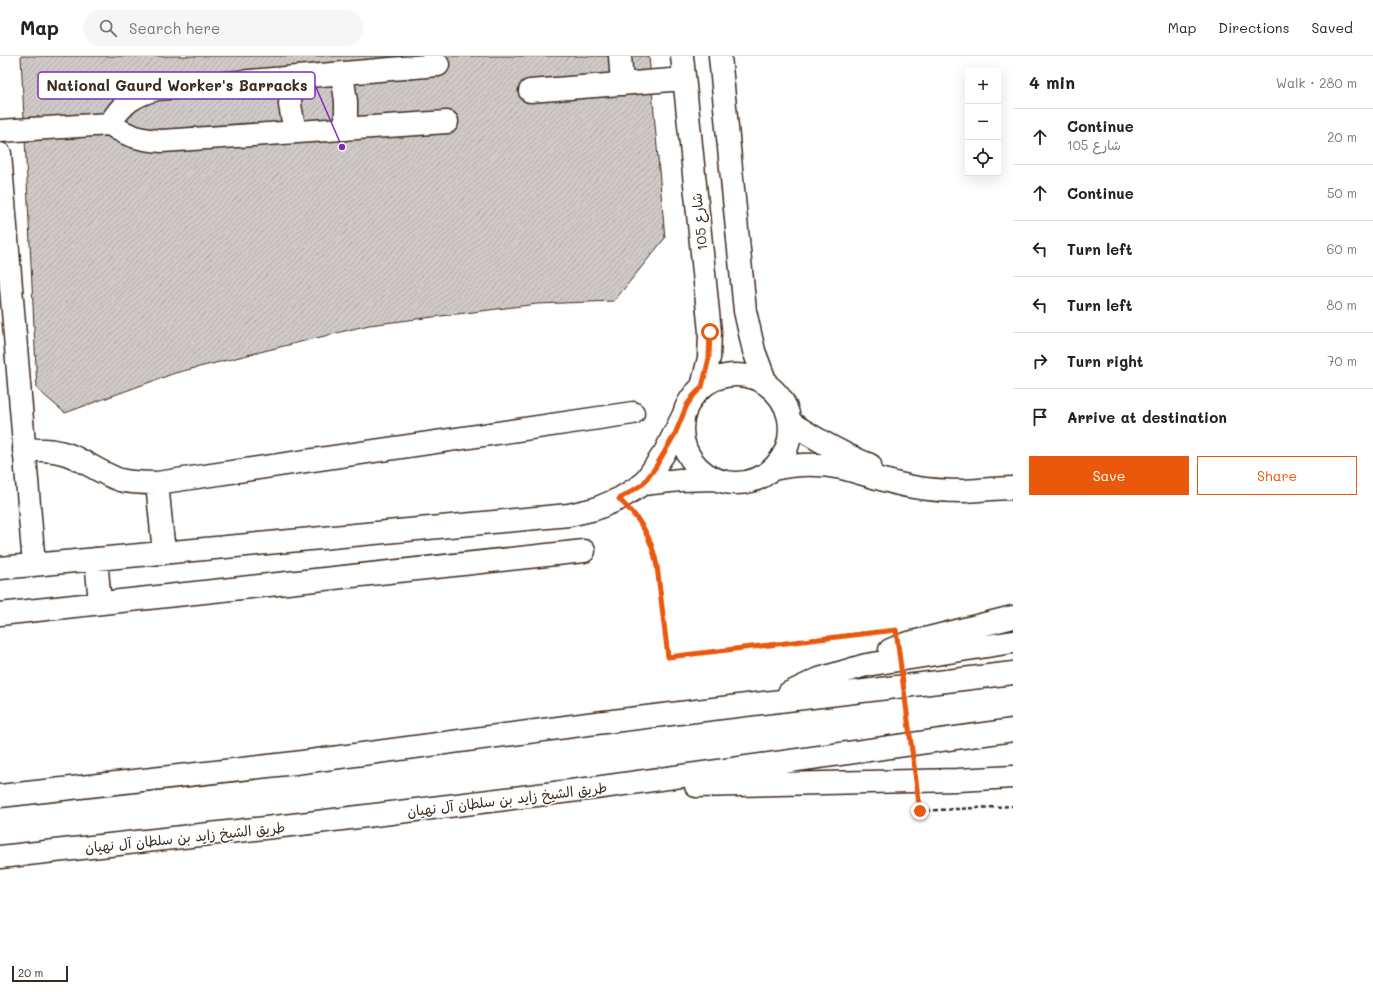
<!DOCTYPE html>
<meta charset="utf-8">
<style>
body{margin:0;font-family:Mali,"Playpen Sans Arabic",sans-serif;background:#f6f6f6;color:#222}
.controls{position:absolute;right:12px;top:12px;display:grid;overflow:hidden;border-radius:0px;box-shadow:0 4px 16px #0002}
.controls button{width:36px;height:36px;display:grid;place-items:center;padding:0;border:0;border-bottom:1px solid #e0e0e0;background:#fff;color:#222;font:20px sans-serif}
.scale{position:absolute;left:12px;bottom:10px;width:56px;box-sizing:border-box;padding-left:4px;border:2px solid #3b2a1e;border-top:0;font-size:11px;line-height:14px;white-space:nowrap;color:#3b2a1e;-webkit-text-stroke:3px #fff;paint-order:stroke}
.stop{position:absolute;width:12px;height:12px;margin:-9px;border:3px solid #ea580c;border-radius:50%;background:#fff}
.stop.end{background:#ea580c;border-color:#fff;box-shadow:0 1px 4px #0008}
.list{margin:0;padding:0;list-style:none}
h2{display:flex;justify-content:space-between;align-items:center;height:52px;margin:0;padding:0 16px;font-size:17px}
h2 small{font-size:13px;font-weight:400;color:#767676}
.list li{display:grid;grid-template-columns:26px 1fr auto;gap:12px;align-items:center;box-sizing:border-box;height:56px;padding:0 16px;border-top:1px solid #e0e0e0}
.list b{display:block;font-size:15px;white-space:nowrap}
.list p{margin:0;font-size:13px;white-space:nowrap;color:#767676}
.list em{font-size:13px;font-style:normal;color:#767676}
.actions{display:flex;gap:8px;padding:12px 16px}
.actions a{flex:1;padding:9px 0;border:1px solid #ea580c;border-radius:0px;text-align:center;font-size:14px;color:#ea580c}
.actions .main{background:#ea580c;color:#fff}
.icon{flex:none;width:22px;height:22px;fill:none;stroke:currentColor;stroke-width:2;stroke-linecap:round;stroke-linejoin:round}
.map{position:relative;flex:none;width:1013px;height:936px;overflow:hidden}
header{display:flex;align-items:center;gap:24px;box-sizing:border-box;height:56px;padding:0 20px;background:#fff;border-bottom:1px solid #e0e0e0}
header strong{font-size:19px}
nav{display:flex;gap:22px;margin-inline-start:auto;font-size:14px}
.search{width:280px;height:36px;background:#f6f6f6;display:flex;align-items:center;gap:10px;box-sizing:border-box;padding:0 14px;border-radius:22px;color:#767676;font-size:15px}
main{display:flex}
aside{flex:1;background:#fff}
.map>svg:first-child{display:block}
.building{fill:url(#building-hatch);stroke:#3b2a1e}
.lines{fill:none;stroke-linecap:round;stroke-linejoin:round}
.minor-casing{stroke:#3b2a1e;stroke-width:25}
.highway-casing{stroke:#3b2a1e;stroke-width:25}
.path{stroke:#3b2a1e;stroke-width:2.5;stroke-dasharray:4 3;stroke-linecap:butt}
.minor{stroke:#fff;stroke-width:22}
.highway{stroke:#fff;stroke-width:22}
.path-bridge{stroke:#3b2a1e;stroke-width:2.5;stroke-dasharray:4 3;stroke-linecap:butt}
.route{stroke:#ea580c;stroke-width:5}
.labels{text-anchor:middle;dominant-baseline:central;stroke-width:3;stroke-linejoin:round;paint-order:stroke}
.street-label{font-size:14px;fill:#3b2a1e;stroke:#fff}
.leader{fill:none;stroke:#7b2cbf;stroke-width:1.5}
.callout-dot{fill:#7b2cbf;stroke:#fff;stroke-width:1.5}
.callout{fill:#fff;stroke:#7b2cbf;stroke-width:1.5}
.callout-label{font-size:15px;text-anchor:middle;font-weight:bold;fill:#3b2a1e}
</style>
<header>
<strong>Map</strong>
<div class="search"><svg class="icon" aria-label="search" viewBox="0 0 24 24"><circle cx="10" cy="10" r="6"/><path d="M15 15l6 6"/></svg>Search here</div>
<nav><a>Map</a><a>Directions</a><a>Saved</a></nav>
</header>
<main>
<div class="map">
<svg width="1013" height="936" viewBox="0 0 1013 936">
<defs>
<pattern id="building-hatch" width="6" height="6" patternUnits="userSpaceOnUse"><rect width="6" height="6" fill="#cfcac7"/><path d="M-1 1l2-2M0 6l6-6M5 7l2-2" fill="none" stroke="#b3aeaa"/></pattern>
</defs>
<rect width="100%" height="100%" fill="#fff"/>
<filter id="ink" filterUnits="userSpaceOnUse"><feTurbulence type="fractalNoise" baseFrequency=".025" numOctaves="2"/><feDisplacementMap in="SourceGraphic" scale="8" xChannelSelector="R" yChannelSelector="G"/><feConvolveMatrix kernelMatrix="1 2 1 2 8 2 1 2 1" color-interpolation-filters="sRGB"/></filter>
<g filter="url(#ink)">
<!-- building -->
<path class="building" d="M 21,0 L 649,0 L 665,182 L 614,245 L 537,248 L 369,269 L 175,317 L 65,357 L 37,333 Z"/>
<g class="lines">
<defs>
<path id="minor" d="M 620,0 L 622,28
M 682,0 L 710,276 L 709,302 L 702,331
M 720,0 L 745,255 L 754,295 L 766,327
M 342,18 L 346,45 L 346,73
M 291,22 L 290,49 L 295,76
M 530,35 L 684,23
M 110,68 C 122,47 134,39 157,33 L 438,9
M 0,75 L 110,68 C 127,80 141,84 162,85 L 447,66
M 0,98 L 34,509
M682 373a54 54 0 1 1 108 0a54 54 0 1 1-108 0Z
M 791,367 C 816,383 842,398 870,409
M 24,394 C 44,393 61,394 78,403 C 92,410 105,419 120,424 C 132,427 144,427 157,427 L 633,357
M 773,413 C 796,408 819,407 842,412 C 866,418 889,427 913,431 C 930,434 947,435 964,435 C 981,434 997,432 1013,432
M 157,427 L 164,497
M 643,428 L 680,424 L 716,423
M 96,503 L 100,547
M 0,512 L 569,459 L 595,453 L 619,443 L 643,428 L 665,396 L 683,360
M 0,558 L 584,495"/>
<path id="highway" d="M 890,594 L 905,588 L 1013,561
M 789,637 L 819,623 L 866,609 L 1013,586
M 696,730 L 958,724 L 1013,721
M 0,740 L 295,707 L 588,668 L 1013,617
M 0,801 L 301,768 L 595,732 L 1013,674"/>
</defs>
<!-- minor casing -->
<use href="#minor" class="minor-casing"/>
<!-- highway casing -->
<use href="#highway" class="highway-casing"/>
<!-- path -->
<path class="path" d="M 634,457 C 645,474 653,490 657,510 L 668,601 L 881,575
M 920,755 L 1013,750"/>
<!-- minor -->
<use href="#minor" class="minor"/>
<!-- highway -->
<use href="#highway" class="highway"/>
<!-- path-bridge -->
<path class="path-bridge" d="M 896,574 L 920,755"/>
</g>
</g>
<g class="lines" filter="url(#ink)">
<!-- route -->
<path class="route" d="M 710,276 L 709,302 L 702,331 L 694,339 L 687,349 L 675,378 L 655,412 L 643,428 L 619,443 C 641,464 651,480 657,510 L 668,601 L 896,574 L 920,755"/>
</g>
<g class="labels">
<!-- street labels -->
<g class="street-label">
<text transform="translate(699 166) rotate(-96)">شارع 105</text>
<text transform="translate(507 743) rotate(-7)">طريق الشيخ زايد بن سلطان آل نهيان</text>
<text transform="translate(185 781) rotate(-6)">طريق الشيخ زايد بن سلطان آل نهيان</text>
</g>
</g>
<!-- callouts -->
<path class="leader" d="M342 91L315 29"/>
<circle class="callout-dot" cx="342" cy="91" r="4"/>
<rect class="callout" x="38" y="16" width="277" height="27" rx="4"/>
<g class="callout-label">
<text x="177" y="35">National Gaurd Worker's Barracks</text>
</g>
</svg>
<div class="controls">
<button>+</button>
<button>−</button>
<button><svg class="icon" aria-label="locate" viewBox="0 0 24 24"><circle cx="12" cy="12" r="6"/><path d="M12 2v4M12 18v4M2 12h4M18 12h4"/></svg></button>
</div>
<div class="scale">20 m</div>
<div class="stop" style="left:710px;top:276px"></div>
<div class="stop end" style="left:920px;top:755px"></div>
</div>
<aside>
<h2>4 min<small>Walk · 280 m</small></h2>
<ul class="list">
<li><svg class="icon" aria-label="ahead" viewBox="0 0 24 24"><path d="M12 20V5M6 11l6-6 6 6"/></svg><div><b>Continue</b><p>شارع 105</p></div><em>20 m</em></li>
<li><svg class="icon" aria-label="ahead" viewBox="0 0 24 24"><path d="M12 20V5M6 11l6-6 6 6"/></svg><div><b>Continue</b></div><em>50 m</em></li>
<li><svg class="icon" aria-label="left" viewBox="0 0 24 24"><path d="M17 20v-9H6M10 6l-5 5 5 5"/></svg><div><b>Turn left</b></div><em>60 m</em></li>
<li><svg class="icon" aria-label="left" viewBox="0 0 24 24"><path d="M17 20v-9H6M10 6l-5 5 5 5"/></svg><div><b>Turn left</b></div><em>80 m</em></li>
<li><svg class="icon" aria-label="right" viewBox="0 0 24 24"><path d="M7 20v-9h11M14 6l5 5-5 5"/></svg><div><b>Turn right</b></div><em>70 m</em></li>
<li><svg class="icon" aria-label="arrive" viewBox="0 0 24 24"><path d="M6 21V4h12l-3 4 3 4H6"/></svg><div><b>Arrive at destination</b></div></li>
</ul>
<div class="actions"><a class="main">Save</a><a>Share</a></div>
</aside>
</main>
